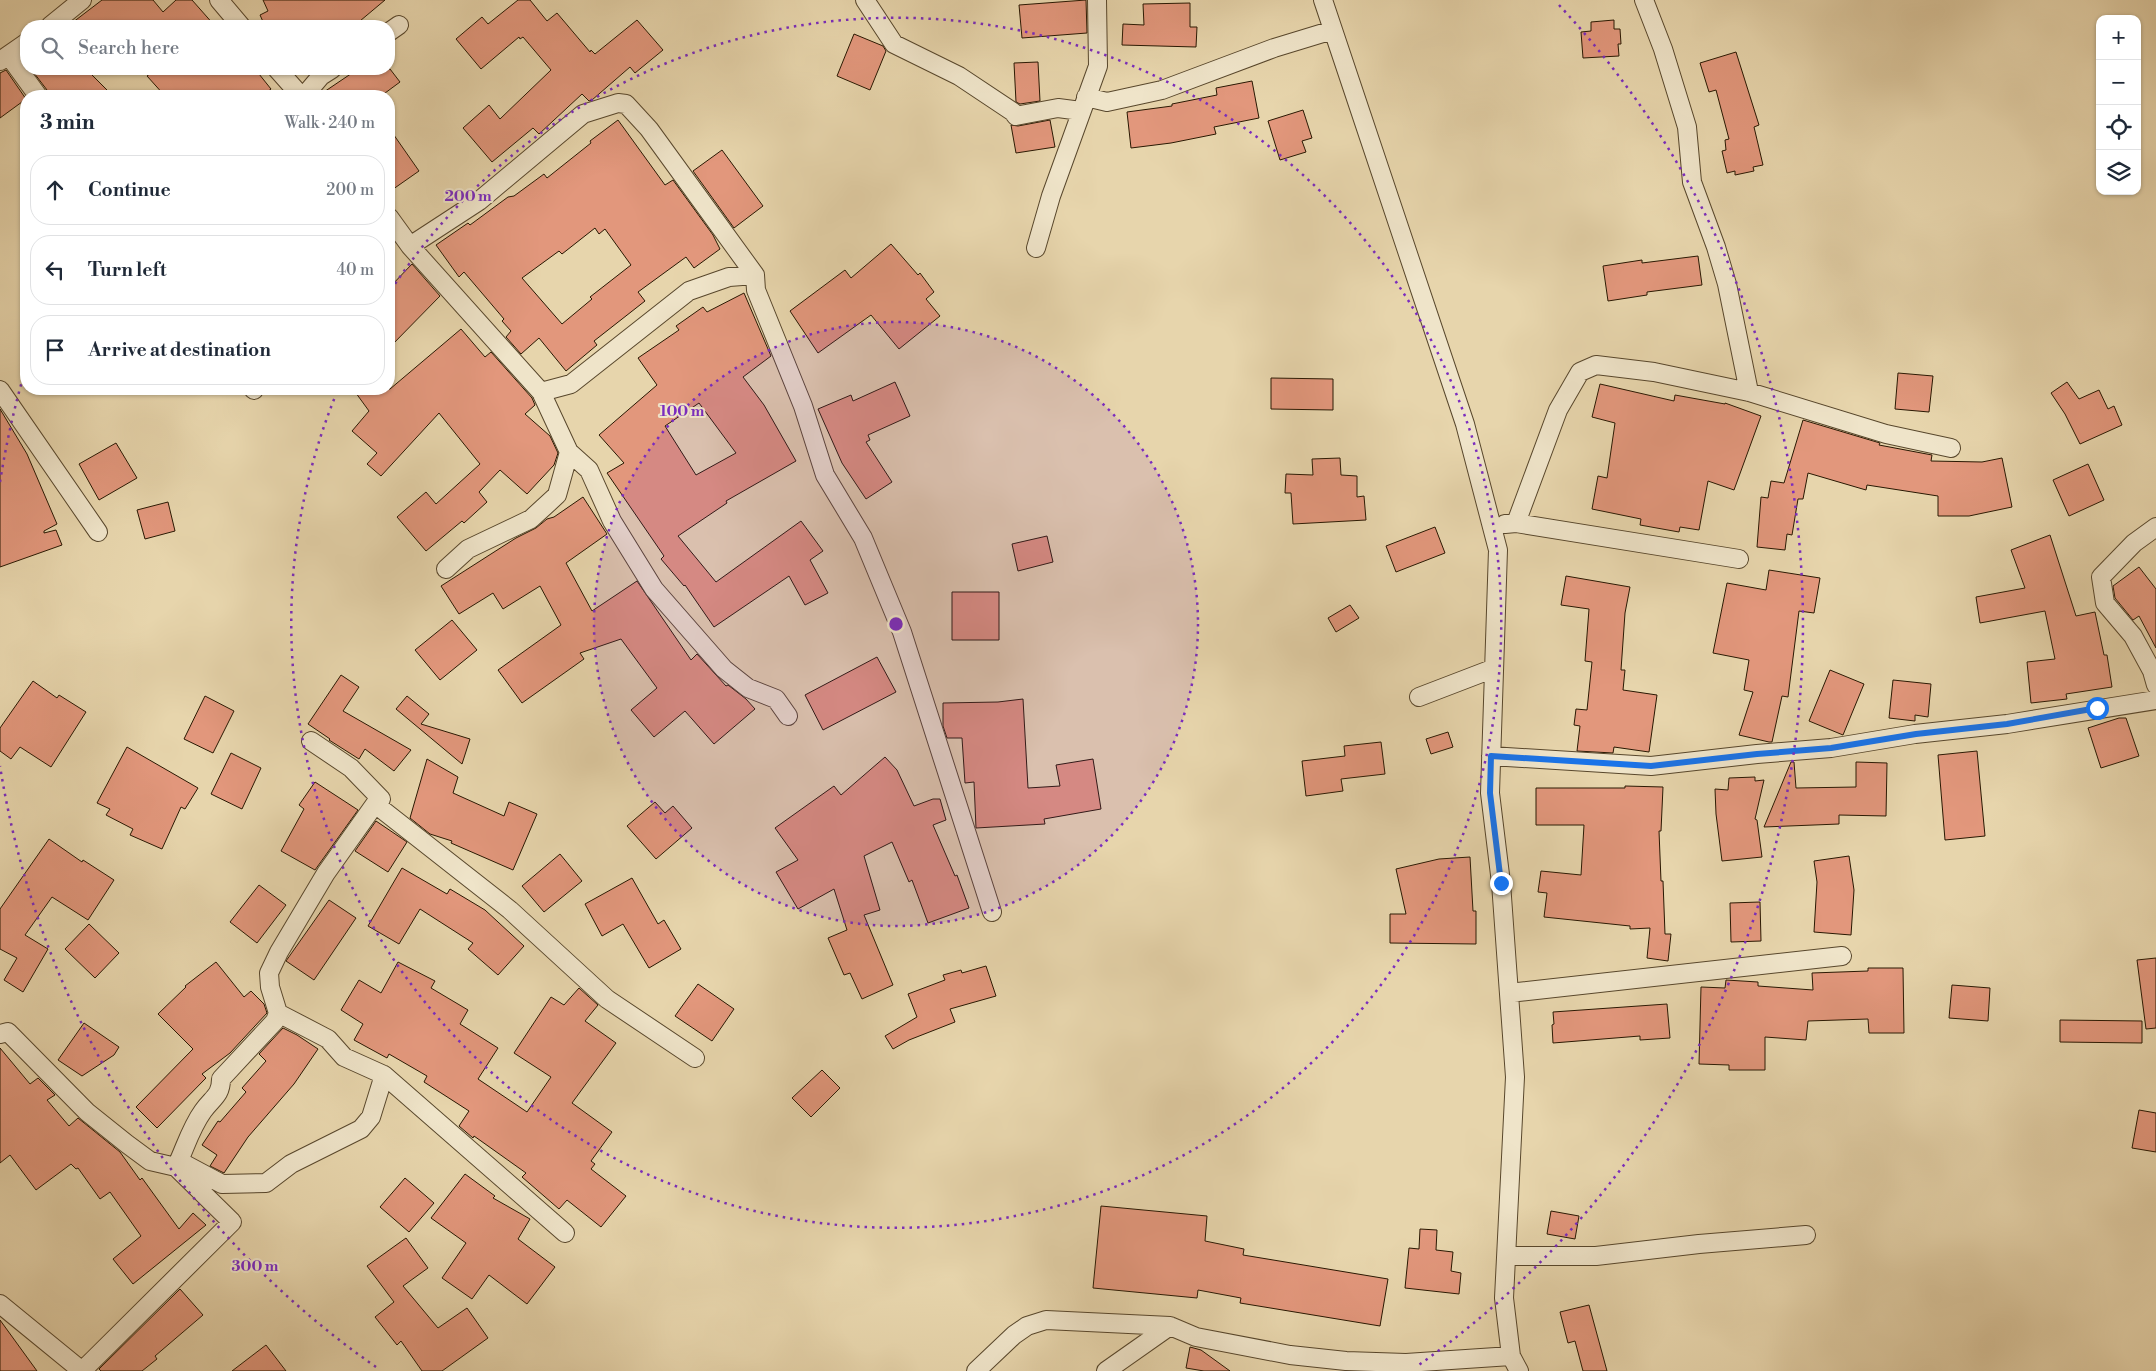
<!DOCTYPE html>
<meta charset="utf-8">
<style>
body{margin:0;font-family:"Libre Bodoni",serif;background:#f2f2f3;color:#1f2937}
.controls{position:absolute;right:15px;top:15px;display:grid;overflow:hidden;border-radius:10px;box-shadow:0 1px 4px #0004}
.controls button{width:45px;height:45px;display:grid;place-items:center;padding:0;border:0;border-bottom:1px solid #e0e1e3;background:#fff;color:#1f2937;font:25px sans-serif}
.stop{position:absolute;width:15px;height:15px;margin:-11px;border:4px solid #1a73e8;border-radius:50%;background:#fff}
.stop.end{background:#1a73e8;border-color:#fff;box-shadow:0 1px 5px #0008}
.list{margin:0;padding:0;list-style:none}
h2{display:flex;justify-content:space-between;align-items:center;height:65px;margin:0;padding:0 20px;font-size:21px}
h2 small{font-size:16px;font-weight:400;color:#747a83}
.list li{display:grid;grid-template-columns:32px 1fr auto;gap:15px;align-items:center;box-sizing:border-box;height:70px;margin:0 10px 10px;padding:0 10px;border:1px solid #e0e1e3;border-radius:20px}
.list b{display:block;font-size:19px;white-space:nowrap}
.list em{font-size:16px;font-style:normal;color:#747a83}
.icon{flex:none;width:28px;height:28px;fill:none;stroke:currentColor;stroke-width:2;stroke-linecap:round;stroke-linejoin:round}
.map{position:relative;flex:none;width:2156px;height:1371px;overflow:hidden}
.search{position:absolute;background:#fff;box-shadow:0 1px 4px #0004;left:20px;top:20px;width:375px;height:55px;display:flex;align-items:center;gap:12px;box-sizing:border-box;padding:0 18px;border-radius:20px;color:#747a83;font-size:19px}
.panel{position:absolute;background:#fff;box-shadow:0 1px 4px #0004;left:20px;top:90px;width:375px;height:305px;border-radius:20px}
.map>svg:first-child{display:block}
.building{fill:#e2977c;stroke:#291802;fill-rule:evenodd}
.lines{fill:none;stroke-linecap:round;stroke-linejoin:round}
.street-casing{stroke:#58472c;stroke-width:20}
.street{stroke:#efe4c9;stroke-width:18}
.route{stroke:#1a73e8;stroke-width:6}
.ring{fill:none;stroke:#7b2cbf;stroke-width:2.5;stroke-dasharray:2.5 5}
.centre{fill:#7b2cbf;stroke:#efe4c9;stroke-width:2.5}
.ring-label{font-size:15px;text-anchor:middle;font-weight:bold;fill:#7b2cbf;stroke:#efe4c9;stroke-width:4;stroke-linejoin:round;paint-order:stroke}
</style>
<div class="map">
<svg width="2156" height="1371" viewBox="0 0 2156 1371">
<rect width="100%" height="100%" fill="#e7d5ac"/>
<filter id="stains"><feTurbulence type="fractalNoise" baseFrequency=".004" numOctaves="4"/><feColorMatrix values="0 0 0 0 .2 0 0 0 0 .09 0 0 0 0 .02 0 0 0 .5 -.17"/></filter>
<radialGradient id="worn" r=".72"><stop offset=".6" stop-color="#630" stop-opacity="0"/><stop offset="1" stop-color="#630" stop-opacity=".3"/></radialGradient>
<!-- building -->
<path class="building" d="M 102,0 L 153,0 L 163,12 L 176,0 L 192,0 L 215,26 L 68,26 Z
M 263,0 L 385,0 L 354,26 L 265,26 L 260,15 L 268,11 Z
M 518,0 L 530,0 L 547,21 L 557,13 L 590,52 L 591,50 L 595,54 L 637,20 L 663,50 L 635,73 L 630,67 L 592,100 L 589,101 L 582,94 L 539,134 L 533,128 L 492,162 L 463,128 L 489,105 L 500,119 L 551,70 L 523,37 L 520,39 L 519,37 L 481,69 L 456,39 L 482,17 L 488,24 Z
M 1086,0 L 1087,33 L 1022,38 L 1019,5 Z
M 1190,3 L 1190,27 L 1197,27 L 1196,47 L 1122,45 L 1123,24 L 1144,25 L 1143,4 Z
M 1614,20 L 1614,29 L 1620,29 L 1621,44 L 1618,44 L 1619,56 L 1583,58 L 1581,32 L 1591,31 L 1591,22 Z
M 854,34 L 883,46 L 886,51 L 870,90 L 837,76 Z
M 1736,52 L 1759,125 L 1754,127 L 1763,165 L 1753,167 L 1754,171 L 1735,175 L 1735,171 L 1727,173 L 1722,151 L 1726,150 L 1725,140 L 1729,139 L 1716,90 L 1709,92 L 1700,63 Z
M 1038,62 L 1040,101 L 1020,104 L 1016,102 L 1014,63 Z
M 31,69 L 86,69 L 113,96 L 48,96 L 47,90 Z
M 156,69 L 255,69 L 271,89 L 262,96 L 165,96 L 147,76 Z
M 358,69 L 390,69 L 400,82 L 381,96 L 318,96 Z
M 6,70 L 26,99 L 0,118 L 0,73 Z
M 1252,81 L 1259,118 L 1214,127 L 1216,134 L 1171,143 L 1131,148 L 1127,112 L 1172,106 L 1172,104 L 1217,95 L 1216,88 Z
M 1303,110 L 1312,138 L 1302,141 L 1306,152 L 1280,160 L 1268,121 Z
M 618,120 L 665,185 L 673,180 L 713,235 L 720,249 L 694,268 L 686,257 L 638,292 L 645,301 L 594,341 L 597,345 L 566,371 L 539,338 L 521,354 L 506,337 L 511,331 L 502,321 L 504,319 L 464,272 L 459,277 L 436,245 L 468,223 L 470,225 L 508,197 L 514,196 L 544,174 L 547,178 L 591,143 L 590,141 ZM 595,228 L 599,234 L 605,229 L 631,265 L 590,297 L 592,299 L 562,324 L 522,278 L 559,251 L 562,254 Z
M 1050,120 L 1055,147 L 1016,153 L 1011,125 L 1018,126 Z
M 389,128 L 419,171 L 389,192 Z
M 722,150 L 763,206 L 734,228 L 693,171 Z
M 891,244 L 918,275 L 920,273 L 934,292 L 926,299 L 940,316 L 899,349 L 871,315 L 818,353 L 790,311 L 845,270 L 851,278 Z
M 1698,256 L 1702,285 L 1647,292 L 1647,295 L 1608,301 L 1603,266 L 1642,260 L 1642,263 Z
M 412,264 L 440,296 L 389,348 L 389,288 Z
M 744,293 L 771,356 L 743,377 L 764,405 L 796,461 L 726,501 L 727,503 L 678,536 L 716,582 L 801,521 L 823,551 L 810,560 L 828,593 L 805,605 L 789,576 L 714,627 L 685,585 L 684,586 L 661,559 L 664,556 L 607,473 L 624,463 L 599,435 L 657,385 L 638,358 L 679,330 L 676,326 L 703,307 L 707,312 ZM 699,403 L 736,453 L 696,475 L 665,426 Z
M 461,329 L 485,357 L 491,352 L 532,398 L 535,405 L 525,414 L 550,436 L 558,453 L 554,465 L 527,494 L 500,470 L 479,492 L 487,502 L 464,523 L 462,521 L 426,551 L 397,517 L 426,492 L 436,504 L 480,464 L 439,413 L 381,476 L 367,464 L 377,453 L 352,431 L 369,411 L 353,389 L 390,389 Z
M 1898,373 L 1933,376 L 1929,412 L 1895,409 Z
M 1271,378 L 1333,379 L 1333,410 L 1271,409 Z
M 895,382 L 910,416 L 868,435 L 870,440 L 866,442 L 892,482 L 866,499 L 842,463 L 818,409 L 851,395 L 853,401 Z
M 2067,382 L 2079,399 L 2099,390 L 2108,409 L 2114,406 L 2122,425 L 2080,444 L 2065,414 L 2051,393 Z
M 1600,384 L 1674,401 L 1675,395 L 1725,404 L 1725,403 L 1761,416 L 1734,490 L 1708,481 L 1699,530 L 1680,527 L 1679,532 L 1640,525 L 1641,519 L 1592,509 L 1598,476 L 1607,478 L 1615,423 L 1592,417 Z
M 0,409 L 27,454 L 57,524 L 44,531 L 44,533 L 56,530 L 62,545 L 0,567 Z
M 1803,420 L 1880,443 L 1879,445 L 1932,455 L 1931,461 L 1982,462 L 2002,458 L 2012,507 L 1969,516 L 1938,516 L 1938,496 L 1867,485 L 1866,490 L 1808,473 L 1803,499 L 1798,499 L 1792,535 L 1787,534 L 1785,550 L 1757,547 L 1761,497 L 1768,498 L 1771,481 L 1784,483 Z
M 116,443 L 137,478 L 99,500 L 79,464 Z
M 1340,458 L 1341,475 L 1357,476 L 1357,497 L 1364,496 L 1366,520 L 1293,524 L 1291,493 L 1285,493 L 1286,474 L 1313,475 L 1312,459 Z
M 2088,464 L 2104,500 L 2069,516 L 2053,480 Z
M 583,497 L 607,534 L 566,563 L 592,611 L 637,581 L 691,660 L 697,654 L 726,686 L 728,685 L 746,699 L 755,709 L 714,744 L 685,711 L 654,737 L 631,710 L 657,688 L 621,639 L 580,653 L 584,659 L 522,703 L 498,670 L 561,625 L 540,586 L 503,609 L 493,593 L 459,614 L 441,586 L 516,538 L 536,528 L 547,519 L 554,517 Z
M 168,502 L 175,531 L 145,539 L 137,510 Z
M 1435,527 L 1445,553 L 1396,572 L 1386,546 Z
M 2050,535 L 2076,616 L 2095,612 L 2104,655 L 2107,655 L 2112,687 L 2066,694 L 2067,699 L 2031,703 L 2027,662 L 2055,659 L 2045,611 L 1980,623 L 1976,597 L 2025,588 L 2011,550 Z
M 1047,536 L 1053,562 L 1018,571 L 1012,544 Z
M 2139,567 L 2156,589 L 2156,648 L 2139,616 L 2133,620 L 2115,598 L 2113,586 Z
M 1769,570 L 1820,578 L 1814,613 L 1799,611 L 1788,697 L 1782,696 L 1772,742 L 1769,742 L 1739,735 L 1753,692 L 1744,690 L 1749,660 L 1713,653 L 1727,583 L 1766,590 Z
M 1566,576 L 1630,587 L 1625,613 L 1621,670 L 1625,670 L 1623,690 L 1657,695 L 1649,752 L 1614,747 L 1613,753 L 1577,751 L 1580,726 L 1574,725 L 1576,709 L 1587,710 L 1592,662 L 1585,661 L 1589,609 L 1561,605 Z
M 952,592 L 999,592 L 999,640 L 952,640 Z
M 1350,605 L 1359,618 L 1336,632 L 1328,618 Z
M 452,620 L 477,650 L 440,680 L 415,650 Z
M 877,657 L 896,692 L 823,730 L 805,695 Z
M 1830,670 L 1864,684 L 1843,735 L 1809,721 Z
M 341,675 L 359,687 L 343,711 L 411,750 L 394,771 L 365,749 L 359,759 L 329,740 L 330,739 L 308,724 Z
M 1893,680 L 1931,684 L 1928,717 L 1915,715 L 1915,721 L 1889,718 Z
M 33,681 L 57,698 L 59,695 L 86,712 L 51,767 L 20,747 L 11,759 L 0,751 L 0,728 Z
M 205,696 L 234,711 L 213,753 L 184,739 Z
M 407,696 L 429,714 L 421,724 L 470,739 L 462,764 L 396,709 Z
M 1023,699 L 1028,788 L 1060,786 L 1056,765 L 1093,759 L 1101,809 L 1044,819 L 1045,824 L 976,828 L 974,782 L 965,783 L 962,738 L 947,738 L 943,726 L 943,703 L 998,702 Z
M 2119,718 L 2126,718 L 2139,756 L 2101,768 L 2088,728 Z
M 1448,732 L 1453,747 L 1431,754 L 1426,739 Z
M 1381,742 L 1385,774 L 1341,779 L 1343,791 L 1306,796 L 1302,761 L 1345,756 L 1344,746 Z
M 127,747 L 198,788 L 185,809 L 181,807 L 162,849 L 130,835 L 133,829 L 106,815 L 110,809 L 97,803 Z
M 1977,751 L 1985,836 L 1945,840 L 1938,755 Z
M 231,753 L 261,768 L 242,809 L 211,794 Z
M 885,757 L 897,770 L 914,806 L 933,799 L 940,799 L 946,820 L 933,825 L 955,876 L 957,875 L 969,908 L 928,923 L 912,880 L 909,882 L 892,842 L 864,856 L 880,910 L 864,915 L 893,985 L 862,999 L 850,973 L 844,975 L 828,938 L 847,930 L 834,889 L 798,909 L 776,872 L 798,860 L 775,828 L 834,786 L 841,795 Z
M 427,759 L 458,777 L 453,793 L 504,816 L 509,802 L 537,814 L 513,870 L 451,843 L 452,841 L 430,834 L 410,818 Z
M 1791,762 L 1794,762 L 1796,788 L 1856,787 L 1856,762 L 1887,763 L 1886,816 L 1839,815 L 1839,824 L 1764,827 Z
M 1755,777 L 1755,781 L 1764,780 L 1755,819 L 1757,820 L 1762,857 L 1722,861 L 1716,814 L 1715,789 L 1728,790 L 1729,778 Z
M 315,782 L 358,810 L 315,870 L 281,851 L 304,809 L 299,805 Z
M 1625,786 L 1663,787 L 1661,831 L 1659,831 L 1661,881 L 1663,881 L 1665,934 L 1671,934 L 1668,961 L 1647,958 L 1650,928 L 1630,929 L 1630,926 L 1544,917 L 1547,893 L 1538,892 L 1541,871 L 1581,875 L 1584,825 L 1536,825 L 1536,788 L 1625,788 Z
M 655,802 L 665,813 L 673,806 L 692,828 L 656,859 L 627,826 Z
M 376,821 L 407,842 L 388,872 L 355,851 Z
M 49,839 L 82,862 L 83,860 L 114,880 L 88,920 L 52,897 L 25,935 L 48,949 L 23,992 L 4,980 L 17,958 L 0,949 L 0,909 Z
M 560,854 L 582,881 L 544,912 L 522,886 Z
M 1849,856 L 1854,890 L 1851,935 L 1814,932 L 1817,882 L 1814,861 Z
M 1470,857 L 1473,911 L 1476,911 L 1476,944 L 1390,943 L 1390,914 L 1406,914 L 1396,869 L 1439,859 Z
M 402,868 L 447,894 L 450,889 L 485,910 L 524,946 L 498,975 L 468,949 L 473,943 L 420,909 L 399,944 L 368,926 Z
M 632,878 L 658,924 L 664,920 L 681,949 L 649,968 L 623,924 L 602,936 L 585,904 Z
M 259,885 L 286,905 L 257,943 L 230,922 Z
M 329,900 L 356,918 L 314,980 L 286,961 Z
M 1760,902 L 1761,941 L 1731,942 L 1730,903 Z
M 89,924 L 119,953 L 95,978 L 65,949 Z
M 2156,958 L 2156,1028 L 2146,1029 L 2137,960 Z
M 216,962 L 244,997 L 251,991 L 264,1004 L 267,1013 L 230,1053 L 202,1074 L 206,1078 L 157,1128 L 136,1107 L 193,1049 L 158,1014 L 186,987 L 185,986 Z
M 398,962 L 435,981 L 431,988 L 468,1010 L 460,1024 L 498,1048 L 478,1079 L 527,1112 L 551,1077 L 514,1053 L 551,997 L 564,1005 L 579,988 L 598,1005 L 585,1021 L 616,1043 L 572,1103 L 612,1132 L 591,1161 L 595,1164 L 591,1169 L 626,1196 L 601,1227 L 567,1200 L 559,1209 L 522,1177 L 526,1173 L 474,1136 L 473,1138 L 459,1126 L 469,1111 L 424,1082 L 427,1076 L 389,1054 L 387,1058 L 354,1040 L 363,1024 L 341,1010 L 359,980 L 381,993 Z
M 986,966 L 996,996 L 950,1009 L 955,1022 L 909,1040 L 893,1049 L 885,1036 L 917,1017 L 908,994 L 945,980 L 943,975 L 961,970 L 962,973 Z
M 1868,968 L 1903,968 L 1904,1033 L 1869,1033 L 1868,1019 L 1808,1021 L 1806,1040 L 1765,1037 L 1765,1070 L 1729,1070 L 1729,1065 L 1699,1064 L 1701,987 L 1725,988 L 1726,980 L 1758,982 L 1758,986 L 1813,990 L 1812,973 L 1868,971 Z
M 698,984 L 734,1009 L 712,1041 L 675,1016 Z
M 1952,985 L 1990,988 L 1988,1021 L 1949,1018 Z
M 1667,1004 L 1670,1038 L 1640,1040 L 1640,1036 L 1553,1043 L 1552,1025 L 1554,1024 L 1553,1012 Z
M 2060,1020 L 2142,1021 L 2142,1043 L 2060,1042 Z
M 84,1023 L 119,1047 L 114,1055 L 82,1076 L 58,1060 Z
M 283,1028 L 297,1035 L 318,1049 L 294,1084 L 248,1137 L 224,1173 L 210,1166 L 217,1155 L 202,1145 L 218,1121 L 220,1122 L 246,1092 L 242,1088 L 266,1061 L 259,1054 Z
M 0,1048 L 30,1084 L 38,1078 L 55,1095 L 47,1100 L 69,1126 L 78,1118 L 120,1152 L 140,1180 L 142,1178 L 179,1229 L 193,1213 L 206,1225 L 133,1284 L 113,1259 L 141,1236 L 110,1192 L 100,1199 L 78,1168 L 76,1169 L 71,1164 L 36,1190 L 10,1155 L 0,1163 Z
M 822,1070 L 840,1088 L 811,1117 L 792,1098 Z
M 2139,1110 L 2156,1113 L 2156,1152 L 2132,1148 Z
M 465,1174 L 495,1196 L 493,1198 L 530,1219 L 518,1239 L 555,1267 L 527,1304 L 489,1275 L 472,1299 L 442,1278 L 466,1243 L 431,1218 Z
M 405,1178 L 434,1203 L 409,1232 L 380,1207 Z
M 1101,1206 L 1207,1216 L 1205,1241 L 1244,1249 L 1243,1255 L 1388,1279 L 1380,1326 L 1240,1303 L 1241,1298 L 1198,1290 L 1197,1298 L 1093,1288 Z
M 1551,1211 L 1579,1216 L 1575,1239 L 1547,1234 Z
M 1420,1229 L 1437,1230 L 1436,1250 L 1453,1252 L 1451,1271 L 1461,1273 L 1459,1294 L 1405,1288 L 1409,1248 L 1419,1249 Z
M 406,1238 L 428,1268 L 403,1286 L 438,1328 L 467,1308 L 488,1338 L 442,1371 L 422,1371 L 401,1341 L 397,1345 L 375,1317 L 394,1302 L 367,1266 Z
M 180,1289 L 203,1315 L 155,1356 L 157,1359 L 142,1371 L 101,1371 L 99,1369 Z
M 1589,1305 L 1607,1371 L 1583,1371 L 1575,1341 L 1568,1343 L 1560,1312 Z
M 0,1320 L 37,1371 L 0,1371 Z
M 266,1345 L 286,1371 L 232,1371 Z
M 1190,1347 L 1201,1350 L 1230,1371 L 1204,1371 L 1186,1368 Z"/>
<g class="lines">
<defs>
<path id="street" d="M 219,0 L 241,26
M 865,0 L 894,44 L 959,76 L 1013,112 L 1016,116 L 1058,108 L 1081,111
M 1323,0 L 1465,424 L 1498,550 L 1490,793 L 1501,883 L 1515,1077 L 1504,1298 L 1511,1356 L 1519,1371
M 1644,0 L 1663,49 L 1687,127 L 1692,182 L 1716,247 L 1727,284 L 1749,392
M 50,26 L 82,0
M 389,32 L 399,25
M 9,56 L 38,96
M 0,61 L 26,43
M 277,69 L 301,96
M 304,96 L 321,76 L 332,69
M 1086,97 L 1107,102 L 1162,90 L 1274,48 L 1333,30
M 389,217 L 410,246 L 541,392 L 569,452 L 589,470 L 612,521 L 654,589 L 724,669 L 748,688 L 776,699 L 788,716
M 410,246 L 479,201 L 583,114 L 618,103 L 626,104 L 649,129 L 755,275
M 1036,248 L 1051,196 L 1098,66 L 1097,0
M 253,389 L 254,390
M 0,390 L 98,532
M 541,392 L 571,384 L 689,291 L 729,277 L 755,275 L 756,290 L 803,406 L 825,475 L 863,538 L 902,632 L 992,912
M 1516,523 L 1558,410 L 1580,372 L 1596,365 L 1654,372 L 1749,392 L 1886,434 L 1951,448
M 1505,524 L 1516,523 L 1739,559
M 2156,527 L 2134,543 L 2101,577 L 2105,603 L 2133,636 L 2152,671 L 2156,685
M 446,569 L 468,549 L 531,519 L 557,495 L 569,452
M 1419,697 L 1492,669
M 1491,756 L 1651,766 L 1757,754 L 1831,748 L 1915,734 L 2007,724 L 2156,700
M 375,804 L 510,910 L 607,999 L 695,1058
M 1509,993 L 1842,956
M 0,1034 L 8,1032 L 87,1112 L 127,1144 L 150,1161 L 176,1167 C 185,1149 190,1129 203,1111 C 212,1098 221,1096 221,1079 L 275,1021 L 278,1013 L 270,987 L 269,973 L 279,952 L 326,873 L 375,804 L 381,799 L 351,768 L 311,741
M 384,1075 L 565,1233
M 179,1161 L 222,1184 L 266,1183 L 291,1164 L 361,1129 L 371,1117 L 384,1075 L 344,1057 L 328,1039 L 278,1013
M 1506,1256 L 1596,1256 L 1699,1244 L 1806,1235
M 0,1304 L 82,1371
M 82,1371 L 232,1222 L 176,1167
M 976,1371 L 1014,1335 L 1027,1326 L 1046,1320 L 1170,1326
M 1106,1371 L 1170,1326 L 1196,1337 L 1290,1355 L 1346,1361 L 1406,1363 L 1511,1356"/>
</defs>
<!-- street casing -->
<use href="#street" class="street-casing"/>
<!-- street -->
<use href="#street" class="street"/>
</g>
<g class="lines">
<!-- route -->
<path class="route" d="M 1501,883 L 1490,793 L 1491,756 L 1651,766 L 1757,754 L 1831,748 L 1916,734 L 2007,724 L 2097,708"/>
</g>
<!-- distance rings -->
<circle cx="896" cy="624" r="302" fill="#7b2cbf" fill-opacity=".12"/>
<g class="ring">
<circle cx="896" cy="624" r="302"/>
<path d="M391 290A605 605 0 1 1 337 392"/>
<path d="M376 1367A907 907 0 0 1 0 766M0 482A907 907 0 0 1 24 374M1559 5A907 907 0 0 1 1416 1367"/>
</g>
<circle cx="896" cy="624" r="8" class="centre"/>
<g class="ring-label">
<text x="468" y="201">200 m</text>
<text x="682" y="416">100 m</text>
<text x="255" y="1271">300 m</text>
</g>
<rect width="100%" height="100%" filter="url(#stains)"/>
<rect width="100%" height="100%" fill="url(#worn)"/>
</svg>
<div class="controls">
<button>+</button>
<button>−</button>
<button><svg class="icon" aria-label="locate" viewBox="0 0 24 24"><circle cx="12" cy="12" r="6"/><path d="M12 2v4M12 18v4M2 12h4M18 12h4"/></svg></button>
<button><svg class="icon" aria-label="layers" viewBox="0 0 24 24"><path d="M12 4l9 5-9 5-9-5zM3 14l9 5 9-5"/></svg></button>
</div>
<div class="stop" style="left:2097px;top:708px"></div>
<div class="stop end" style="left:1501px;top:883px"></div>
<div class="search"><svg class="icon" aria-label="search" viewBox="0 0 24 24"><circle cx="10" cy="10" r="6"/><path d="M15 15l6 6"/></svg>Search here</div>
<section class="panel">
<h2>3 min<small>Walk · 240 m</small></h2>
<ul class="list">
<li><svg class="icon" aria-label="ahead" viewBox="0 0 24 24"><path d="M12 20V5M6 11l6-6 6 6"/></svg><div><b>Continue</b></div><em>200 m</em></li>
<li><svg class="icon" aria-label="left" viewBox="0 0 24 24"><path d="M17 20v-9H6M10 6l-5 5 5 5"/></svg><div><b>Turn left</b></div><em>40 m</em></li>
<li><svg class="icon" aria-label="arrive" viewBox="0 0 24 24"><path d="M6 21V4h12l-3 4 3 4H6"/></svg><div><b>Arrive at destination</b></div></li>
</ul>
</section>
</div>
